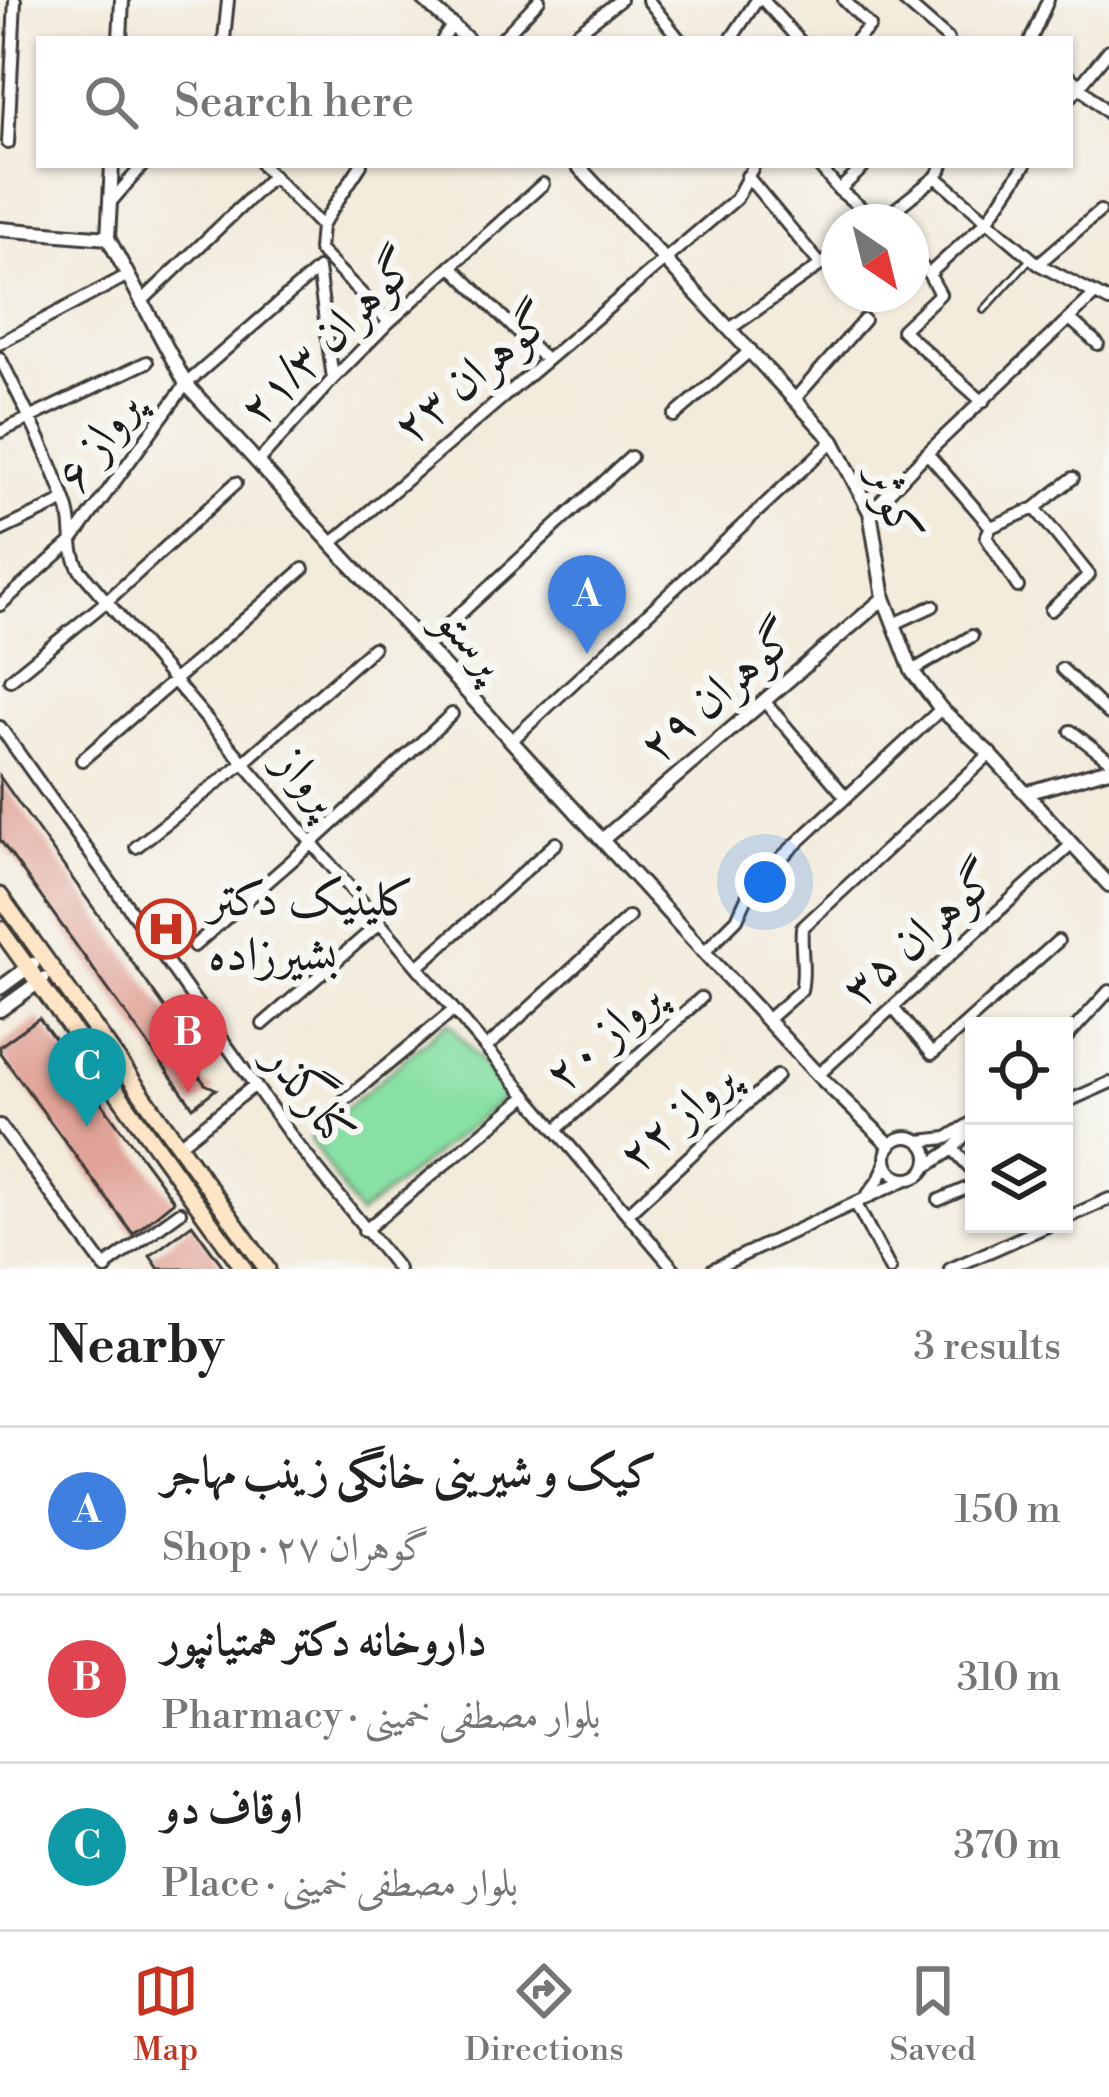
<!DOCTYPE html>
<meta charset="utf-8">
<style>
body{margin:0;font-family:"Libre Bodoni",Amiri,serif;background:#f6f6f6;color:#222}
.controls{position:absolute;right:36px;bottom:36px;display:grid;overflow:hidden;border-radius:0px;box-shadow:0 3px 9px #0004}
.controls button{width:108px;height:108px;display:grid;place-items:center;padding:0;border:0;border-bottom:3px solid #e0e0e0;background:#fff;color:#222;font:60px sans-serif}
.compass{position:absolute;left:821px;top:204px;width:108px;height:108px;border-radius:50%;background:#fff;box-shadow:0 3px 9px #0004;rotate:145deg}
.you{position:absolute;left:765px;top:882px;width:42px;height:42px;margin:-30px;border:9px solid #fff;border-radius:50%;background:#1a73e8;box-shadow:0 0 0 18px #1a73e833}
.badge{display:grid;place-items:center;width:78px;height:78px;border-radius:50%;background:#c8321e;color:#fff;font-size:39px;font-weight:700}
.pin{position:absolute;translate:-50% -99px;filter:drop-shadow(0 3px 6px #0008)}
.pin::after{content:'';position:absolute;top:63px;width:42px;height:36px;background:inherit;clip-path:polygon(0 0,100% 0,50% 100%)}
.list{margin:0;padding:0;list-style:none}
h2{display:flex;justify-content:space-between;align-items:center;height:156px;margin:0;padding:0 48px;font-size:51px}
h2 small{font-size:39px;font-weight:400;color:#767676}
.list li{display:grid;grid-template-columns:78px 1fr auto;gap:36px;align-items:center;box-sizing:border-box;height:168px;padding:0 48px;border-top:3px solid #e0e0e0}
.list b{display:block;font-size:45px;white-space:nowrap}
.list p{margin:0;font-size:39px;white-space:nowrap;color:#767676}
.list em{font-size:39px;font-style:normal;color:#767676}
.icon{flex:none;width:66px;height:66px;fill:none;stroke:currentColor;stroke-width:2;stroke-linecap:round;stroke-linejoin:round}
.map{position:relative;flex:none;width:1109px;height:1269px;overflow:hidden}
.search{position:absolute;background:#fff;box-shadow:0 3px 9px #0004;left:36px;right:36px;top:36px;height:132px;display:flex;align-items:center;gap:30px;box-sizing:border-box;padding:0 42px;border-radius:0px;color:#767676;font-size:45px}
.sheet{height:660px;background:#fff}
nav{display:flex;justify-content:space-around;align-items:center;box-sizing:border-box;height:168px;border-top:3px solid #e0e0e0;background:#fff;font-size:33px;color:#767676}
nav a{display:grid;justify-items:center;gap:6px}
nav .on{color:#c8321e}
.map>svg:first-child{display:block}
.green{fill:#88e0a4;stroke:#527e60;stroke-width:3}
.building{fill:#e1a397}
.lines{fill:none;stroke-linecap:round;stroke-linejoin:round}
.service-casing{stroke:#3c3b39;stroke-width:10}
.minor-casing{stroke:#3c3b39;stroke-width:16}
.tertiary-casing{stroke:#3c3b39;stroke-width:18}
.secondary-casing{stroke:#3c3b39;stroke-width:21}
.service{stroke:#fff;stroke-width:4.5}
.minor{stroke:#fff;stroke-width:10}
.tertiary{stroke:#fff;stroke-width:12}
.secondary{stroke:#fde5c5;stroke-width:15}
.labels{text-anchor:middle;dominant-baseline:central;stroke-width:12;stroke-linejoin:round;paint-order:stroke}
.street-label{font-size:48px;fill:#1c1c1c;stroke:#f6f6f2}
.poi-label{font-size:48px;fill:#1c1c1c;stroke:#f6f6f2;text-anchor:start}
</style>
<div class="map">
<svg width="1109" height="1269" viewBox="0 0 1109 1269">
<rect width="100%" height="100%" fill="#f6f6f2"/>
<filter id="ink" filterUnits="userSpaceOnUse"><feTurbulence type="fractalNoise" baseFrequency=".00833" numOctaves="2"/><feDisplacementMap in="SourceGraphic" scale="24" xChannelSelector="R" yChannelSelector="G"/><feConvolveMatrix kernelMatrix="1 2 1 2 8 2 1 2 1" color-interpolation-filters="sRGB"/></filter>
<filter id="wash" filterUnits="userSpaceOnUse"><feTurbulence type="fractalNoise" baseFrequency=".004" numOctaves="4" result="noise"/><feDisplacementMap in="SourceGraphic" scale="48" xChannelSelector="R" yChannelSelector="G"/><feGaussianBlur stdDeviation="2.7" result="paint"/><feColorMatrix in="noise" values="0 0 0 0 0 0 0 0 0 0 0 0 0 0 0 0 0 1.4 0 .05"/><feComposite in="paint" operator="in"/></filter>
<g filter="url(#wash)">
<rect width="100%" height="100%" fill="#f3ebdb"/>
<!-- green -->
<path class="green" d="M 448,1022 L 508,1095 L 359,1215 L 310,1139 Z"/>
<g id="blocks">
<!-- building -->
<path class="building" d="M 0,777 L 202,1060 L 199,1076 L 205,1084 L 216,1089 L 193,1107 L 0,840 Z
M 39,1018 L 174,1201 L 133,1234 L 0,1053 L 0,1046 Z
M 192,1224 L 225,1269 L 159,1269 L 150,1256 Z"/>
</g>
</g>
<g filter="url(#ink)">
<use href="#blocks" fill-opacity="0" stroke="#3c3b39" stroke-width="3"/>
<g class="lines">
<defs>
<path id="service" d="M 984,310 L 1031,258"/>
<path id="minor" d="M 648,0 L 679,39
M 763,0 L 798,39
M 844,0 L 870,26 L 857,39
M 903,0 L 948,39
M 224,39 L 228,0
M 443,39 L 453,24
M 502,39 L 539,0
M 569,39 L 620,0
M 731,39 L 757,0
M 1031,39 L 1048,0
M 1070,77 L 1109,114
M 1070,98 L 1109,50
M 8,143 L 15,0
M 262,165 L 321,226
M 361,165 L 321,226 L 319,250 L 389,322
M 818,165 L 839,190
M 866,165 L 839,190 L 879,222 L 936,177 L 943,165
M 747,176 L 821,265
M 936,177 L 1038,264 L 1109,301
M 109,204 L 143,165
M 911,255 L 929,274
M 1038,264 L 1100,211
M 451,266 L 545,359
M 318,269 L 333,379
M 141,302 L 273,176
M 1070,319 L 1098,344
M 731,328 L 839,252
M 0,343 L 128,275
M 0,358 C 24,406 49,455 67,506 C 75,528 67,547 80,570 L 674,1269
M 794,400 L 864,320
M 983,402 L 902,330 L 940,294 L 929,274 L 987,221 L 1025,165
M 674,416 L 751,350
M 0,432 L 147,362
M 927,453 L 991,527 L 986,537 L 1018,587
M 258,462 L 333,379 L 389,322 L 543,184
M 1035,508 L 1089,575 L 1051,610
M 870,512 L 927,453 L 1094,295
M 991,527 L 1035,508 L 1073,478
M 0,531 L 65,500
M 332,543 L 736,199 L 754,165
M 0,605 L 70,543 L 186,384 L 318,269
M 894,624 L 933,606
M 425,646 L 631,457
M 1062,669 L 1109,714
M 912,671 L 972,636
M 10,680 L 107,601 L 236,483
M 764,701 L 845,796
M 0,727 L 294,1140 L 398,1269
M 1071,731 L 1109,760
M 511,741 L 833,441
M 82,760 L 303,569
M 136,847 L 244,762 L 373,648
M 194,946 L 312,843 L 452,714
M 704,952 L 737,919 L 753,884 L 941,709
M 418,967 L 556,843
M 893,1008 L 932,1054 L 1058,941
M 767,1020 L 801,990 C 806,970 800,949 802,928 L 990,754
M 263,1024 L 380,923
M 1064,1040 L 1109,991
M 486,1048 L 629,917
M 818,1075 L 1071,845
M 1064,1103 L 1109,1083
M 340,1104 L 454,1010
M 0,1125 L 106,1269
M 556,1130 L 701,998
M886 1158a21 21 0 1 1 42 0a21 21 0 1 1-42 0Z
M 919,1141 L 947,1138 L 971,1123
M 178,1146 L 255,1085
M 953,1149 L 974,1172
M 926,1167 L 953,1149 L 974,1125
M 868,1194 L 880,1178 L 886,1162
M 939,1200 L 974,1185
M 856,1204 L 890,1269
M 627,1214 L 777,1076
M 1064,1219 L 1109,1199
M 364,1231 L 527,1096
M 104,1267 L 180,1212
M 713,1269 L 907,1179
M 950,1269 L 1052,1224"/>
<path id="tertiary" d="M 424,0 L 467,39
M 120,39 L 122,0
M 577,165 L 833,441 L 870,512 L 884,598 L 912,671 L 941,709 L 990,754 L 1109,885
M 0,229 L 108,238 L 186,384 L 704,952 L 818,1075 L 890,1145
M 108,238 L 112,165
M 1026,793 L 1109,769
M 602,840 L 884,598
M 0,988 L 33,964
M 0,1010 L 43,979"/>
<path id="secondary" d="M 0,896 L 267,1269
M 0,929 L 244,1269"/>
</defs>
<!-- service casing -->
<use href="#service" class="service-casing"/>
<!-- minor casing -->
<use href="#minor" class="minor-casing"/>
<!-- tertiary casing -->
<use href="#tertiary" class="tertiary-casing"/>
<!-- secondary casing -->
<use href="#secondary" class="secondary-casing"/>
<!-- service -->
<use href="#service" class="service"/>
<!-- minor -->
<use href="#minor" class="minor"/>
<!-- tertiary -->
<use href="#tertiary" class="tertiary"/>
<!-- secondary -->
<use href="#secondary" class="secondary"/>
</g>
</g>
<!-- icons -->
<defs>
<symbol id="hospital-ring" viewBox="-11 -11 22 22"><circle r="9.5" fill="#f6f6f2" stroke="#c8321e" stroke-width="1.5"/><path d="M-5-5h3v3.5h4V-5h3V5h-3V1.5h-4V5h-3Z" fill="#c8321e"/></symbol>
</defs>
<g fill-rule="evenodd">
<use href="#hospital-ring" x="133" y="896" width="66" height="66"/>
</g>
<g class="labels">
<!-- street labels -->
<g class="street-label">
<text transform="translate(329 338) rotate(-45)">گوهران ۲۱/۳</text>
<text transform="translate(474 374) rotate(-40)">گوهران ۲۳</text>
<text transform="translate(99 442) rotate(-54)">پرواز ۶</text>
<text transform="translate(894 504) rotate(72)">کوثر</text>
<text transform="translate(470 642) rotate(48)">پرستو</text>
<text transform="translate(719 692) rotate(-41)">گوهران ۲۹</text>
<text transform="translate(307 781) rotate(50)">پرواز</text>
<text transform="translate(921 934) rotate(-42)">گوهران ۳۵</text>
<text transform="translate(604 1037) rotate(-42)">پرواز ۲۰</text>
<text transform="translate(309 1096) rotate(54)">کنارگذر</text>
<text transform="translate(678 1118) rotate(-42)">پرواز ۲۲</text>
</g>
<!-- poi labels -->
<g class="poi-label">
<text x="208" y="901">کلینیک دکتر<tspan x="208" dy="55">بشیرزاده</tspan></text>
</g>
</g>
</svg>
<div class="controls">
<button><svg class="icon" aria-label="locate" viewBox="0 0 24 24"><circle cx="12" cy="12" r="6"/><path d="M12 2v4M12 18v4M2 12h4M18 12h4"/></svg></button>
<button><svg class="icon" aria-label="layers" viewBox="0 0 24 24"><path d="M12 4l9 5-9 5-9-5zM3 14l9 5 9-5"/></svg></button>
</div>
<svg class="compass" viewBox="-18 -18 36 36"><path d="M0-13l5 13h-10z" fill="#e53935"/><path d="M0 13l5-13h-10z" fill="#767676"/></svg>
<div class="you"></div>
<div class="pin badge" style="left:587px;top:654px;background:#3f7fe0">A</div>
<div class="pin badge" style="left:188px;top:1093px;background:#e0444e">B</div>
<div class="pin badge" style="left:87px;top:1127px;background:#0f9aa8">C</div>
<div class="search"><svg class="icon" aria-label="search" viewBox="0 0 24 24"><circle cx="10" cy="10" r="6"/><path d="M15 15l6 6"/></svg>Search here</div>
</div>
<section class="sheet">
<h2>Nearby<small>3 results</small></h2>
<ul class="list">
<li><span class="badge" style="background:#3f7fe0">A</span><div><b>کیک و شیرینی خانگی زینب مهاجر</b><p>Shop · گوهران ۲۷</p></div><em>150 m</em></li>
<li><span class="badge" style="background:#e0444e">B</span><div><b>داروخانه دکتر همتیانپور</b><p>Pharmacy · بلوار مصطفی خمینی</p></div><em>310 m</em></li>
<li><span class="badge" style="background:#0f9aa8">C</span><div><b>اوقاف دو</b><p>Place · بلوار مصطفی خمینی</p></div><em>370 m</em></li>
</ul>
</section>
<nav>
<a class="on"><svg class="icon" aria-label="map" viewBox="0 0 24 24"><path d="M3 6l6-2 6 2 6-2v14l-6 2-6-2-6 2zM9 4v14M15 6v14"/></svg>Map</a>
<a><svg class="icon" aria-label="directions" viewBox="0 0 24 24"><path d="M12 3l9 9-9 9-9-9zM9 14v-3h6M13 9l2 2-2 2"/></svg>Directions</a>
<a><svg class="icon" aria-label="saved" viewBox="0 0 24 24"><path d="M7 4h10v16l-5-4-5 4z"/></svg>Saved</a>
</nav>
